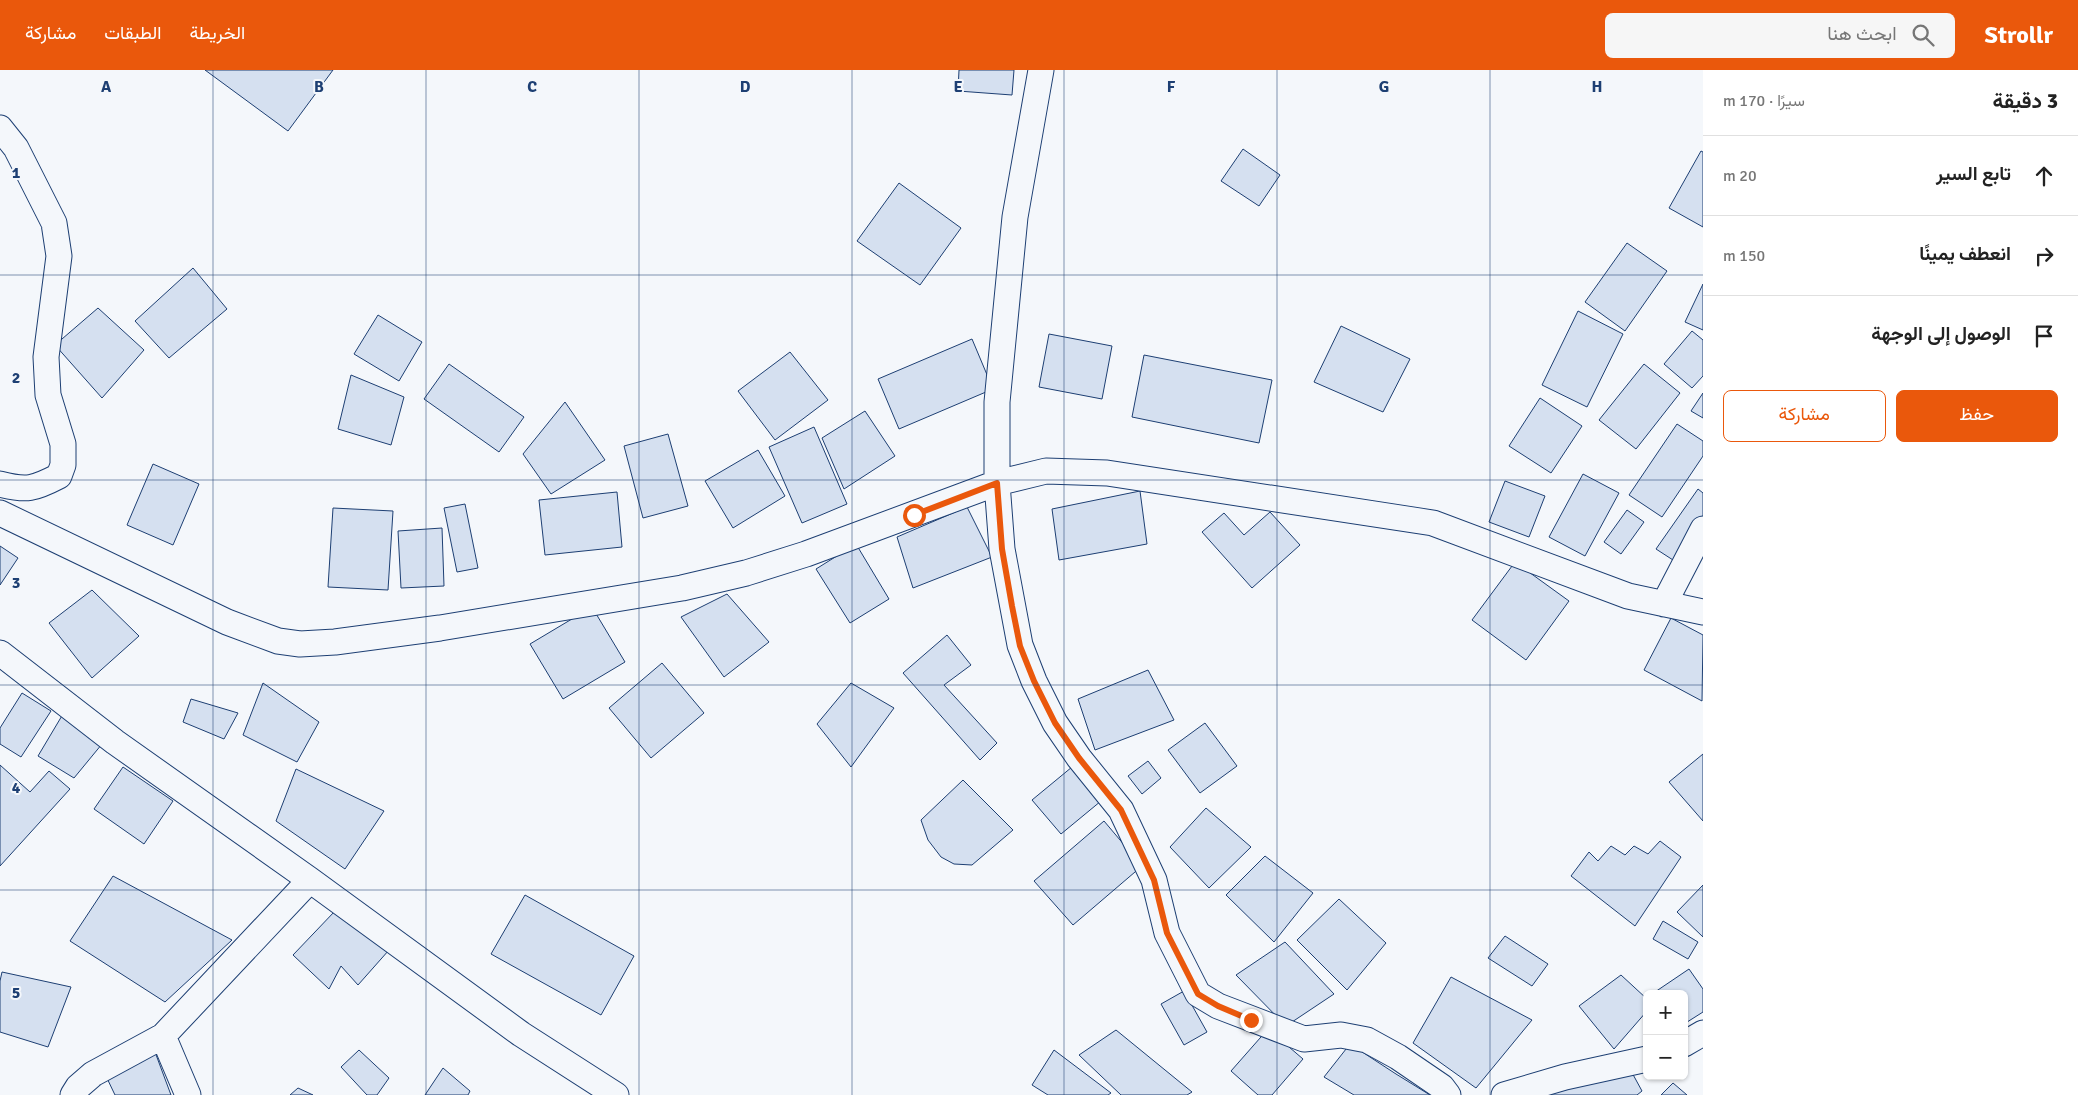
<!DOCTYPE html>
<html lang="ar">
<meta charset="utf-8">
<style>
body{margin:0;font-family:Signika,Vazirmatn,sans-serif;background:#f6f6f6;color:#222;direction:rtl}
.controls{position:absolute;right:15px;bottom:15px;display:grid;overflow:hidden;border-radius:8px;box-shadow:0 1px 4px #0004}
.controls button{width:45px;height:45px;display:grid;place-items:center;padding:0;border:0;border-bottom:1px solid #e0e0e0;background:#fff;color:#222;font:25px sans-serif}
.stop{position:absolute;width:15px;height:15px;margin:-11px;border:4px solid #ea580c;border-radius:50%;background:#fff}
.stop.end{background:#ea580c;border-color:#fff;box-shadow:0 1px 5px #0008}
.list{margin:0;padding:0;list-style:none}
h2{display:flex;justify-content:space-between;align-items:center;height:65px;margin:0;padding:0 20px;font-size:21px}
h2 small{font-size:16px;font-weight:400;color:#767676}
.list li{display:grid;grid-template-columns:32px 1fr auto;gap:15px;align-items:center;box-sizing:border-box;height:80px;padding:0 20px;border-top:1px solid #e0e0e0}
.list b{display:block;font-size:19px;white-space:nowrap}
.list em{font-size:16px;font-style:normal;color:#767676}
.actions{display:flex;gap:10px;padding:15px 20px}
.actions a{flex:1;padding:11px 0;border:1px solid #ea580c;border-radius:8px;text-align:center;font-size:18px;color:#ea580c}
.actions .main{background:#ea580c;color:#fff}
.icon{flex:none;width:28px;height:28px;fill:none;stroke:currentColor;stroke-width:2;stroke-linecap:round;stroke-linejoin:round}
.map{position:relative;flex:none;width:1703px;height:1025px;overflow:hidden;direction:ltr}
header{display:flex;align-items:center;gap:30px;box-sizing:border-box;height:70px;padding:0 25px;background:#ea580c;color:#fff}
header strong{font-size:24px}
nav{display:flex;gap:28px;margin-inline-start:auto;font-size:18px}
.search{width:350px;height:45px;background:#f6f6f6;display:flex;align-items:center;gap:12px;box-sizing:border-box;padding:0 18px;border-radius:8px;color:#767676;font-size:19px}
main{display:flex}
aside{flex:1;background:#fff}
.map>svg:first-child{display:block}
.building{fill:#d5e0f0;stroke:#1d3f73}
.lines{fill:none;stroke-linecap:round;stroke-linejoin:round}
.minor-casing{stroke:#1d3f73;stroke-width:27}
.minor{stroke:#f4f7fb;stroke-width:25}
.route{stroke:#ea580c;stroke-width:6}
.grid{fill:none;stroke:#1d3f73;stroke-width:1;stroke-opacity:0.55}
.grid-label{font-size:16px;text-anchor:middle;font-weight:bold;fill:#1d3f73;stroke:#f4f7fb;stroke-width:4;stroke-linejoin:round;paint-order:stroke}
</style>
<header>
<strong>Strollr</strong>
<div class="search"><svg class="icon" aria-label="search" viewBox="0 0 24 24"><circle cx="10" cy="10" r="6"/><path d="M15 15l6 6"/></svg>ابحث هنا</div>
<nav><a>الخريطة</a><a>الطبقات</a><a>مشاركة</a></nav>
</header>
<main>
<aside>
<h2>3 دقيقة<small>سيرًا · 170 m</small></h2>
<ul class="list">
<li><svg class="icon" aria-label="ahead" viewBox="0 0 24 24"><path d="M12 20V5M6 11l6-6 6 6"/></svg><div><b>تابع السير</b></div><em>20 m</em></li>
<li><svg class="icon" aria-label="right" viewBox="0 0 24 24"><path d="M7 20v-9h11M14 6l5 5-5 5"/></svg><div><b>انعطف يمينًا</b></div><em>150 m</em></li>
<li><svg class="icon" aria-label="arrive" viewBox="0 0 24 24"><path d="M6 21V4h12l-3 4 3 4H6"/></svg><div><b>الوصول إلى الوجهة</b></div></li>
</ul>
<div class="actions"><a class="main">حفظ</a><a>مشاركة</a></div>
</aside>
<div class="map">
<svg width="1703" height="1025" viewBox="0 0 1703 1025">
<rect width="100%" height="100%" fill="#f4f7fb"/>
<!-- building -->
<path class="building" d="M 205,0 L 333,0 L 288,61 Z
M 959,0 L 1014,0 L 1012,25 L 958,21 Z
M 1243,79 L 1280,105 L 1259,136 L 1221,111 Z
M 1701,81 L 1703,82 L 1703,157 L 1669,138 Z
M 899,113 L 961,158 L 920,215 L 857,171 Z
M 1627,173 L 1667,201 L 1625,261 L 1585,232 Z
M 193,198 L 227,239 L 169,288 L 135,251 Z
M 1703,214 L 1703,260 L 1685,252 Z
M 98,238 L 144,280 L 102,328 L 55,275 Z
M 1578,241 L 1623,264 L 1587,337 L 1542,315 Z
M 378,245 L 422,272 L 399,311 L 354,284 Z
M 1341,256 L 1410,289 L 1383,342 L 1314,312 Z
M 1692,261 L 1703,270 L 1703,306 L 1692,318 L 1664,294 Z
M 1049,264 L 1112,276 L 1102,329 L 1039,317 Z
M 972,269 L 993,319 L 899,359 L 878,309 Z
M 790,282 L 828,330 L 775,370 L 738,321 Z
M 1144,285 L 1272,310 L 1259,373 L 1132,347 Z
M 449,294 L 524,347 L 499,382 L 424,329 Z
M 1644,294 L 1680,323 L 1636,379 L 1599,350 Z
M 351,305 L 404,327 L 391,375 L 338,359 Z
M 1703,323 L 1703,348 L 1691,341 Z
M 1540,328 L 1582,356 L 1551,403 L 1509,376 Z
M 565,332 L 605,390 L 551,424 L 523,384 Z
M 865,341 L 895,386 L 844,419 L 822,368 Z
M 1677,354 L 1703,371 L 1703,386 L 1662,447 L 1629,425 Z
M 814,357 L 847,434 L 802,453 L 769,377 Z
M 668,364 L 688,436 L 643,448 L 624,376 Z
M 758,380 L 785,426 L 733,458 L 705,411 Z
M 153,394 L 199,414 L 173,475 L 127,455 Z
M 1583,404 L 1619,423 L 1585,486 L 1549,467 Z
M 1505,411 L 1545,426 L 1529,467 L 1489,452 Z
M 1698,419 L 1703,423 L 1703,447 L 1673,490 L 1656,479 Z
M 1140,421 L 1147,474 L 1059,490 L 1052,439 Z
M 617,422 L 622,477 L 545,485 L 539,430 Z
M 465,434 L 478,498 L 457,502 L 444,438 Z
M 967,437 L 992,487 L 913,518 L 897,467 Z
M 333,438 L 393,441 L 388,520 L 328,517 Z
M 1627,440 L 1644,452 L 1621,484 L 1604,472 Z
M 1270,442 L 1300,475 L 1252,518 L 1202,462 L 1224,443 L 1244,465 Z
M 442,458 L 444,516 L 401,518 L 398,461 Z
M 856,474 L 889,529 L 850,553 L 816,499 Z
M 0,476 L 18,488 L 0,515 Z
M 1515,492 L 1569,531 L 1526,590 L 1472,550 Z
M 92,520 L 139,566 L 92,608 L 49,553 Z
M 727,524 L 769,572 L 724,607 L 681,547 Z
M 592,537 L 625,592 L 563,629 L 530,574 Z
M 1671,548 L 1703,565 L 1702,631 L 1644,600 Z
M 947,565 L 971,595 L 944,615 L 997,673 L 980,690 L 903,603 Z
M 662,593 L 704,643 L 651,688 L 609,638 Z
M 1148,600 L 1174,650 L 1095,680 L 1078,629 Z
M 263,613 L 319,652 L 297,692 L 243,665 Z
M 851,613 L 894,638 L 851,697 L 817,654 Z
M 22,623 L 51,641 L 21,687 L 0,674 L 0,658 Z
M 191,629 L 238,643 L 224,669 L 183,652 Z
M 63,644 L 102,674 L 74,708 L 38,686 Z
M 1205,653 L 1237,696 L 1200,723 L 1168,680 Z
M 1703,684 L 1703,751 L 1669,712 Z
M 1148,691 L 1161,708 L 1142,724 L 1128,706 Z
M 0,695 L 30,722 L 49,701 L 70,719 L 0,796 Z
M 123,697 L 173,731 L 144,774 L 94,739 Z
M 1072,697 L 1101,731 L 1061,764 L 1032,730 Z
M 296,699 L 384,741 L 345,799 L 276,751 Z
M 963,710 L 1013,760 L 972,795 L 954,794 L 941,787 L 928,770 L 921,750 Z
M 1206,738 L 1251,777 L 1209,818 L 1170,777 Z
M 1104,751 L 1142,796 L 1073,855 L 1034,811 Z
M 1660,771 L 1681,787 L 1635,856 L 1571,806 L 1589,782 L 1598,791 L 1611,776 L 1625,785 L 1634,776 L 1648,784 Z
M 1265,786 L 1313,823 L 1274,872 L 1226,825 Z
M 113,806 L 232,870 L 165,932 L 70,871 Z
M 1703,815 L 1703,867 L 1677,842 Z
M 525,825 L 634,886 L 601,945 L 491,884 Z
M 1339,829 L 1386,873 L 1347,920 L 1297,870 Z
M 335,841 L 389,880 L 358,915 L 341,896 L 329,919 L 293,885 Z
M 1663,851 L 1698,872 L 1688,889 L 1653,869 Z
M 1505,866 L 1548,894 L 1532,916 L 1488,888 Z
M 1285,872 L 1334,924 L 1286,956 L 1236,905 Z
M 1689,899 L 1703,919 L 1703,942 L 1684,954 L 1684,924 L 1652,924 Z
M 2,902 L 71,917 L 48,977 L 0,962 L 0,911 Z
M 1621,905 L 1647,929 L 1647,941 L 1614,979 L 1579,936 Z
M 1451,907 L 1532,950 L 1476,1018 L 1413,973 Z
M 1184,921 L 1207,962 L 1184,975 L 1161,934 Z
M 1268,959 L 1303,989 L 1272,1025 L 1258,1025 L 1231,1001 Z
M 1116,960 L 1192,1022 L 1187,1025 L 1121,1025 L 1079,985 Z
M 1350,974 L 1396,1004 L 1430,1025 L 1354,1025 L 1324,1007 Z
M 359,980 L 389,1008 L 377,1025 L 367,1025 L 341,997 Z
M 1054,980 L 1111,1023 L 1108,1025 L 1048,1025 L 1032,1015 Z
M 155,982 L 171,1025 L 115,1025 L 105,1004 Z
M 443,998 L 470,1021 L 468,1025 L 425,1025 Z
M 1630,999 L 1642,1021 L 1637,1025 L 1534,1025 Z
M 1673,1013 L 1687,1025 L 1661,1025 Z
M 298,1018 L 313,1025 L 290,1025 Z"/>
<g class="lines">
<defs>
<path id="minor" d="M 1041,0 L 1015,147 L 997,332 L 997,413 L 1002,479 L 1020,575 L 1034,611 L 1055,653 L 1079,688 L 1121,740 L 1154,810 L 1167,863 L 1198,924 L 1218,936 L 1304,969 L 1341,965 L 1367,970 L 1398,987 L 1442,1017 L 1448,1025
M 0,58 L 16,78 L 54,153 L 59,186 L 46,287 L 48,325 L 63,374 L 63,395 L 59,406 C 34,419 27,421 0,414
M 0,443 L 227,552 L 278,571 L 300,574 L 335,572 L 440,558 L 682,518 L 746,503 L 806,484 L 997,413 L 1046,401 L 1107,403 L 1433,453 L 1628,526 L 1703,542
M 1664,534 L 1703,459
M 0,583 L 115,672 L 310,810 L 521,964 L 616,1025
M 163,966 L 188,1025
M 1684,974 L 1703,963
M 73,1025 L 78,1017 L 93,1004 L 163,966 L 310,810
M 1504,1025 L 1565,1007 L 1647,989"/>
</defs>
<!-- minor casing -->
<use href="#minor" class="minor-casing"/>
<!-- minor -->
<use href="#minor" class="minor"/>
</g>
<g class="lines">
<!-- route -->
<path class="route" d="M 914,445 L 997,413 L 1002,479 L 1012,536 L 1020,576 L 1034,611 L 1055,653 L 1079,688 L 1121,740 L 1154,810 L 1167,863 L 1198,924 L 1218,936 L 1251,950"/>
</g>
<!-- grid -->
<path class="grid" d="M 213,0 L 213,1025M 426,0 L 426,1025M 639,0 L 639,1025M 852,0 L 852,1025M 1064,0 L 1064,1025M 1277,0 L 1277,1025M 1490,0 L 1490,1025M 0,205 L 1703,205M 0,410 L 1703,410M 0,615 L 1703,615M 0,820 L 1703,820"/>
<g class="grid-label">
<text x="106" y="22">A</text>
<text x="319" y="22">B</text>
<text x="532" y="22">C</text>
<text x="745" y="22">D</text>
<text x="958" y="22">E</text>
<text x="1171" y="22">F</text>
<text x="1384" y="22">G</text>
<text x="1597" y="22">H</text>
<text x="16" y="108">1</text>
<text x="16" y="313">2</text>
<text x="16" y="518">3</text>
<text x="16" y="723">4</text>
<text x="16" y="928">5</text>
</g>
</svg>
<div class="controls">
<button>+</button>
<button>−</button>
</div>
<div class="stop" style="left:914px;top:445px"></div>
<div class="stop end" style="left:1251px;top:950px"></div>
</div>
</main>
